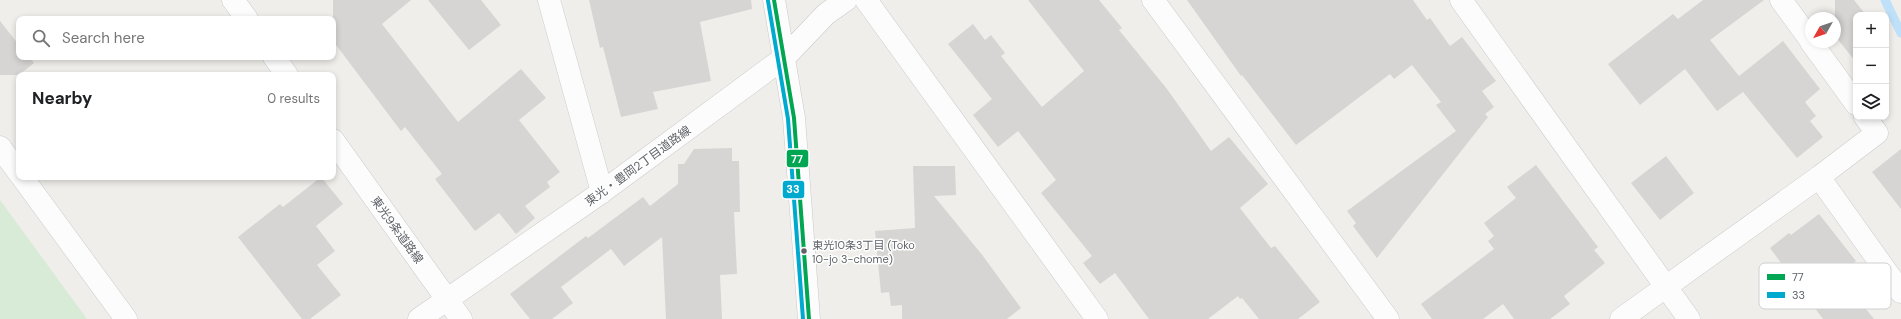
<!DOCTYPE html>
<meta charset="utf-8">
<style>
body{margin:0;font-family:"DM Sans","Noto Sans JP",sans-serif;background:#f2f2f2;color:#202124}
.controls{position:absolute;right:12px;top:12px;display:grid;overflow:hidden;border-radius:8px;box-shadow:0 2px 6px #0003}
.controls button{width:36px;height:36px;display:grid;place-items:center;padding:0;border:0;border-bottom:1px solid #e0e0e0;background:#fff;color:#202124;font:20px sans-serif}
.compass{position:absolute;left:1805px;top:12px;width:36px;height:36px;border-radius:50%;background:#fff;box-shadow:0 2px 6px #0003;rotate:230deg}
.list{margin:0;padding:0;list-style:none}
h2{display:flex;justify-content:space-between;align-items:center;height:52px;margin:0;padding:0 16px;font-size:17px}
h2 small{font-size:13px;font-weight:400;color:#757577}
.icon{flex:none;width:22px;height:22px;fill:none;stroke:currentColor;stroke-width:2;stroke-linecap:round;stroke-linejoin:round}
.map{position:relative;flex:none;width:1901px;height:319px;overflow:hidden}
.search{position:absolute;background:#fff;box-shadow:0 2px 6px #0003;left:16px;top:16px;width:320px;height:44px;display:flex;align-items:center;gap:10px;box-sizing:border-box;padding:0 14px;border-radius:8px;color:#757577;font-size:15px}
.panel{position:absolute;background:#fff;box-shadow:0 2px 6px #0003;left:16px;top:72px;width:320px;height:108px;border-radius:8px}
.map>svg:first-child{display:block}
.green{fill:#d8ebd6}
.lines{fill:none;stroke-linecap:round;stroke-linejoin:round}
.stream{stroke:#bfe0f9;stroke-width:9}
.building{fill:#d6d5d3}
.street-casing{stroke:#cbcccc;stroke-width:23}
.secondary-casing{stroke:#cacacb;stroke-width:23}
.street{stroke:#fdfcfc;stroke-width:22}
.secondary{stroke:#fdfcfc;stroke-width:22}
.bus-1-casing{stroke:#fff;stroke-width:7}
.bus-2-casing{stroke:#fff;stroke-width:7}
.bus-1{stroke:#00a651;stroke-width:4}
.bus-2{stroke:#00a9ce;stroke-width:4}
.bus-dot{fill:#5f6368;stroke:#fff;stroke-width:1.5}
.labels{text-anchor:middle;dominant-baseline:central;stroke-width:3;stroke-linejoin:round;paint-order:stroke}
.bus-label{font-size:11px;fill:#5f6368;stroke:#fff;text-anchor:start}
.street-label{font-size:12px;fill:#5f6368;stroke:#fff}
.key{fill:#fff;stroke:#cfd0d2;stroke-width:1}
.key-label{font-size:11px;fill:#5f6368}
.line-badge{stroke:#fff;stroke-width:1.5}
.badge-label{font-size:11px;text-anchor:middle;font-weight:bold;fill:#fff}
</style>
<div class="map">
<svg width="1901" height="319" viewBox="0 0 1901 319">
<rect width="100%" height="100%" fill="#efeeea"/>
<!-- green -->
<path class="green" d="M 0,200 L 87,319 L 0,319 Z"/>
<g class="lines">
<!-- stream -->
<path class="stream" d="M 1885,0 L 1901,33"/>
</g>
<!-- building -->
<path class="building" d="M 333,0 L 411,0 L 382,24 L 458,122 L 521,69 L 546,98 L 519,120 L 560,172 L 547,182 L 550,187 L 525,206 L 535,218 L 516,234 L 499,213 L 475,231 L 435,179 L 442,174 L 405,127 L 401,131 L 333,41 Z
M 428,0 L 481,0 L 501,25 L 469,50 Z
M 589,0 L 751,0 L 752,9 L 700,22 L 711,81 L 653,92 L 658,109 L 621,117 L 603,47 L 600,48 Z
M 1028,0 L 1099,0 L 1122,28 L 1119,30 L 1167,89 L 1211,151 L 1229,137 L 1268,184 L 1240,208 L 1271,248 L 1275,246 L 1320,302 L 1298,319 L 1259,319 L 1242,298 L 1240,299 L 1238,296 L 1208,319 L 1149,319 L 1115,273 L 1100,284 L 1083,263 L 1092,256 L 1041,193 L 1056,180 L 1018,131 L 998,147 L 973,115 L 992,99 L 948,44 L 973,24 L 985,40 L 991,35 L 1005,53 L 1001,56 L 1042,107 L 1084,71 Z
M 1187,0 L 1413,0 L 1427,20 L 1430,18 L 1450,46 L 1462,37 L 1496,81 L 1482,91 L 1494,107 L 1485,114 L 1488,117 L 1377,258 L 1353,226 L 1356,223 L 1347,211 L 1456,131 L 1436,105 L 1441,102 L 1412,65 L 1394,79 L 1390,74 L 1296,145 L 1242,75 L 1241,76 Z
M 1703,0 L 1764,0 L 1710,40 L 1739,76 L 1783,41 L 1820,89 L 1805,102 L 1816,116 L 1810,121 L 1823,137 L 1797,158 L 1743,92 L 1717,111 L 1685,69 L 1640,105 L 1608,64 L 1673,14 L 1678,19 Z
M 1835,0 L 1854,0 L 1866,15 L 1856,15 L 1856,62 L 1835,36 Z
M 0,21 L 19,45 L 19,57 L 29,57 L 34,63 L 19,75 L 0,75 Z
M 732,148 L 732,161 L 739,161 L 740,212 L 734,212 L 737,274 L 720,275 L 722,319 L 666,319 L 662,237 L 624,266 L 611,249 L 561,287 L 573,303 L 552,319 L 530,319 L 510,294 L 586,236 L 588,238 L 643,197 L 650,206 L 678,184 L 678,164 L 684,164 L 694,149 Z
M 1901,149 L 1901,209 L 1872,172 Z
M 1666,156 L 1694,193 L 1660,220 L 1631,183 Z
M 1536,165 L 1598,247 L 1594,250 L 1605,263 L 1564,296 L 1570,304 L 1550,319 L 1514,319 L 1503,304 L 1483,319 L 1432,319 L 1421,304 L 1494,249 L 1488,241 L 1494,236 L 1484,223 L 1516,198 L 1507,187 Z
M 913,166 L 955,166 L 956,195 L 934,196 L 983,256 L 1021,308 L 1007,319 L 902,319 L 902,305 L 891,306 L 889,292 L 881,293 L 875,231 L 915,228 Z
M 321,177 L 343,204 L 316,226 L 335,251 L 317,265 L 341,295 L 310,319 L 302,319 L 238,237 L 280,204 L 283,207 Z
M 1819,214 L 1856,261 L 1838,275 L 1874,319 L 1823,319 L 1770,248 L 1789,233 L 1791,235 Z"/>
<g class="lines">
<defs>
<path id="street" d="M 549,0 L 602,192
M 866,0 L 1097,319
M 1153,0 L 1388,319
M 1461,0 L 1689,319
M 1781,0 L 1811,41
M 1811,42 L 1856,104
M 0,147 L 19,173
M 22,177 L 126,319
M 1819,177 L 1901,292
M 1621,319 L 1819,177 L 1877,133 L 1865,117"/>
<path id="secondary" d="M 233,0 L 247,19
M 774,0 L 794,118 L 809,319
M 274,57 L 287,75
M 333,140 L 461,319
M 419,319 L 602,192 L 785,57 L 826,14 L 846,0"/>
</defs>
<!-- street casing -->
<use href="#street" class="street-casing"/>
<!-- secondary casing -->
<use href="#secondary" class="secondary-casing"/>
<!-- street -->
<use href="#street" class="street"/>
<!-- secondary -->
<use href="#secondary" class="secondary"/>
<defs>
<path id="bus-1" d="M 774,0 L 794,118 L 809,319"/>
<path id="bus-2" d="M 768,1 L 788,119 L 803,319"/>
</defs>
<!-- bus-1 casing -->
<use href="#bus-1" class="bus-1-casing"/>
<!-- bus-2 casing -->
<use href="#bus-2" class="bus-2-casing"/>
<!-- bus-1 -->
<use href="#bus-1" class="bus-1"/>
<!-- bus-2 -->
<use href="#bus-2" class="bus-2"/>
</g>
<!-- markers -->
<circle class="bus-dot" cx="804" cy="251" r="3.5"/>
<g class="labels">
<!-- bus labels -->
<g class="bus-label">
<text x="812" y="245">東光10条3丁目 (Toko<tspan x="812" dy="14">10-jo 3-chome)</tspan></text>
</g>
<!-- street labels -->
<g class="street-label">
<text transform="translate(638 166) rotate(-36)">東光・豊岡2丁目道路線</text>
<text transform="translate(397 230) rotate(54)">東光9条道路線</text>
</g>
</g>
<!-- legend -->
<rect x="1759" y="263" width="132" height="46" rx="6" class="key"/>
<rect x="1767" y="274" width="18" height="6" fill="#00a651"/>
<rect x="1767" y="292" width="18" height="6" fill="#00a9ce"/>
<g class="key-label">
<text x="1792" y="281">77</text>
<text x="1792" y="299">33</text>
</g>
<g class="line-badge">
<rect x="786" y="149" width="23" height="19" rx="4" fill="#00a651"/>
<rect x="782" y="180" width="23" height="19" rx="4" fill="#00a9ce"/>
</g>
<g class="badge-label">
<text x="797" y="163">77</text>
<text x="793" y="193">33</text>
</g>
</svg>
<div class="controls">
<button>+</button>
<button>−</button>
<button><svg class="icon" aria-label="layers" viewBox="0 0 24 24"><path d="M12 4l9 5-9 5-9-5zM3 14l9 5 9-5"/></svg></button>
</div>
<svg class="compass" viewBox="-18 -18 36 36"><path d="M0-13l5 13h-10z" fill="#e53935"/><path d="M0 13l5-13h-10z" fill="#757577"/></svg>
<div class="search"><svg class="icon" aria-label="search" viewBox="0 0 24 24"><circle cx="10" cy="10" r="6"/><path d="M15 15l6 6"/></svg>Search here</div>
<section class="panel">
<h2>Nearby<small>0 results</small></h2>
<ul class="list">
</ul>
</section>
</div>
